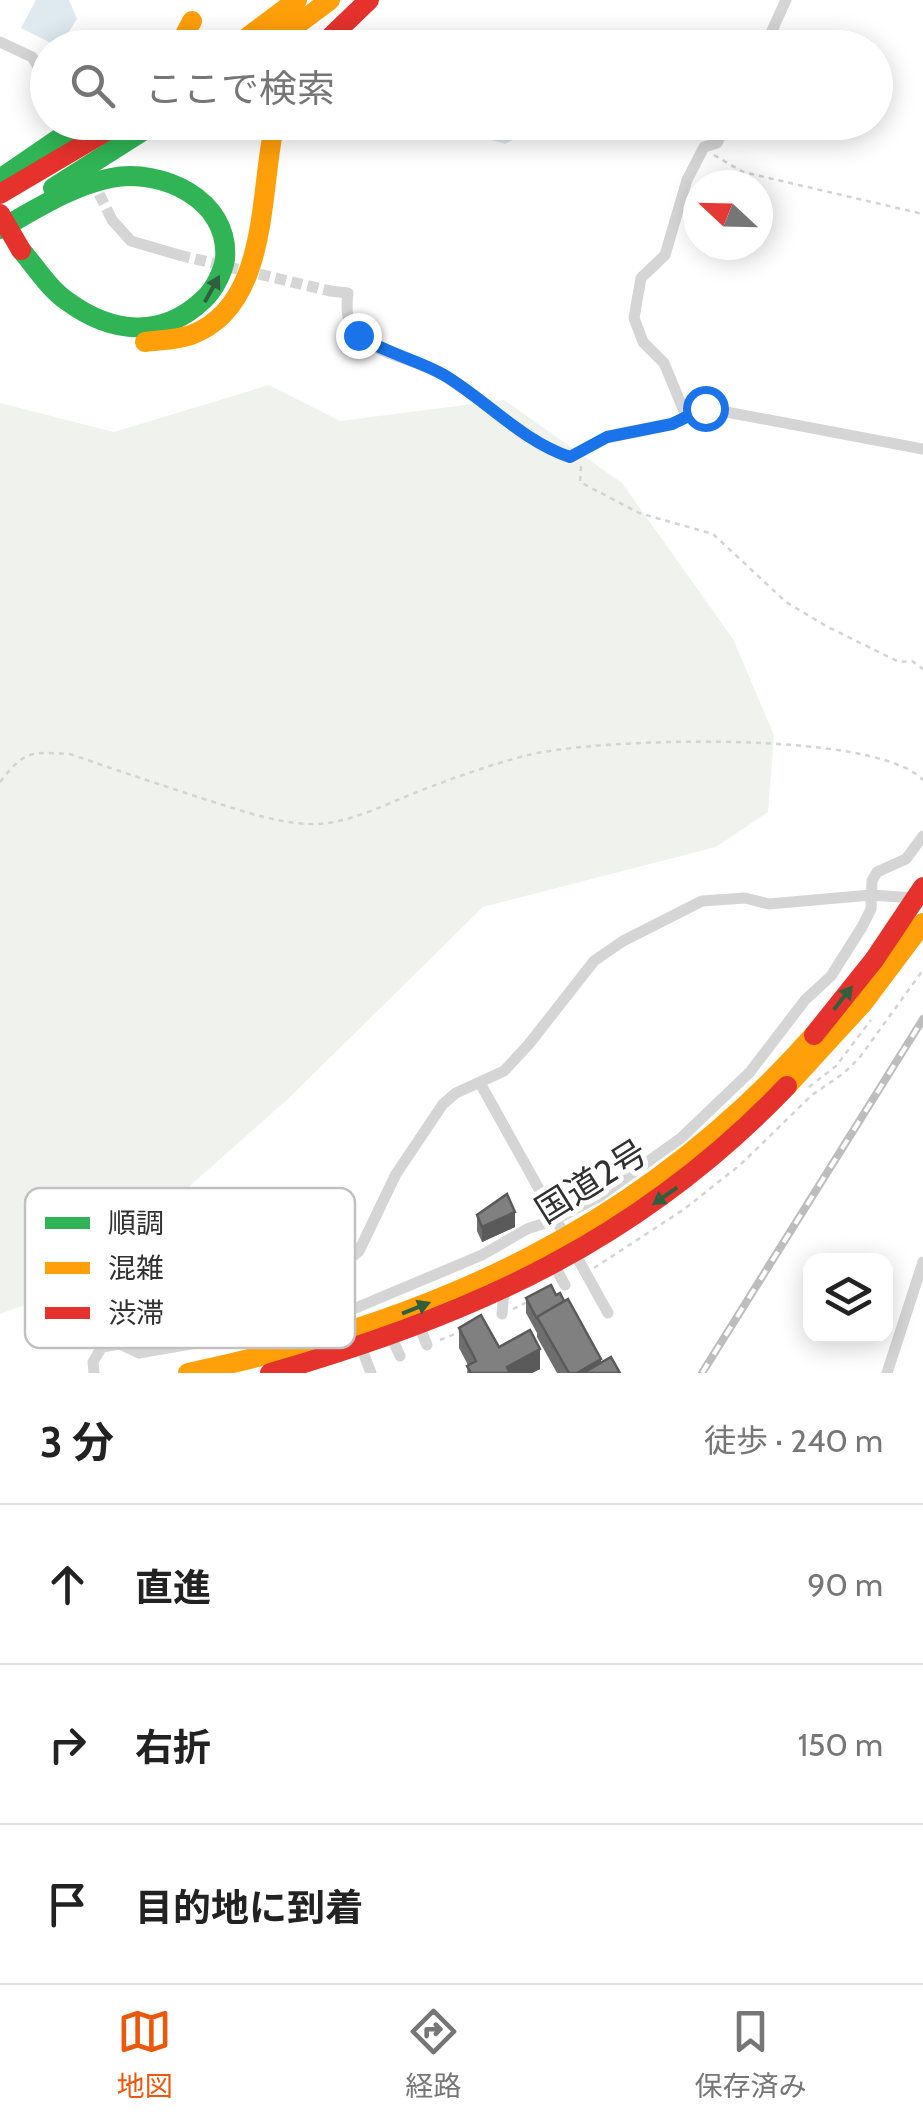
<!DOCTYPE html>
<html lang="ja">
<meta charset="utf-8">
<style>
body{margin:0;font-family:Cabin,"Noto Sans JP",sans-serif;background:#f2f2f2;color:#222}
.controls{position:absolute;right:30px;bottom:30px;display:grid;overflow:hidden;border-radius:20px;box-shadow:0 5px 25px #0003}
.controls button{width:90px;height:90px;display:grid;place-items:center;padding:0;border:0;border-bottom:2px solid #e0e0e0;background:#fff;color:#222;font:50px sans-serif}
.compass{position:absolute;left:683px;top:170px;width:90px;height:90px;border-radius:50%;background:#fff;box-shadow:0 5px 25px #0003;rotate:292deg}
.stop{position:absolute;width:30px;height:30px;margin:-22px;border:8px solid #1a73e8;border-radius:50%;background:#fff}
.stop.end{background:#1a73e8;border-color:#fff;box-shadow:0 2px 10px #0008}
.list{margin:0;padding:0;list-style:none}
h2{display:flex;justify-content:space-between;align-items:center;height:130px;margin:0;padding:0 40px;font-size:42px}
h2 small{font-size:32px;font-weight:400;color:#767676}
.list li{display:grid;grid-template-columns:65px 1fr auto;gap:30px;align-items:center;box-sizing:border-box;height:160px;padding:0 40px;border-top:2px solid #e0e0e0}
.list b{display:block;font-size:38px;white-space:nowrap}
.list em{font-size:32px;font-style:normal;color:#767676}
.icon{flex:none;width:55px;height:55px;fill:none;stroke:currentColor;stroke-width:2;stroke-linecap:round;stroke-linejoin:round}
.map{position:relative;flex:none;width:923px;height:1373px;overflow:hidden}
.search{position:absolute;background:#fff;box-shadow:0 5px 25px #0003;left:30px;right:30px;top:30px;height:110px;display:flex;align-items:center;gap:25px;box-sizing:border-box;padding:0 35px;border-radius:55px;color:#767676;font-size:38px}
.sheet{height:610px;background:#fff}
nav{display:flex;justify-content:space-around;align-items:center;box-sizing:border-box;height:140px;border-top:2px solid #e0e0e0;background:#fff;font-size:28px;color:#767676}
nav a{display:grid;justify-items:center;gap:5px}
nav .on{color:#ea580c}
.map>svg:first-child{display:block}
.green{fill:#f0f3ed}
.water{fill:#dee9f0}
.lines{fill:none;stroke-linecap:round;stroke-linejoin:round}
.street-tunnel{stroke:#d6d6d6;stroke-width:11;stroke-dasharray:11 5.5;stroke-linecap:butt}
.path{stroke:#d4d4d4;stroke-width:2.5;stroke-dasharray:5 5;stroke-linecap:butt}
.street{stroke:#d5d5d5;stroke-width:11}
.fast{stroke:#30b455;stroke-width:20}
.slow{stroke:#ff9f0a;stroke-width:20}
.jam{stroke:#e5322d;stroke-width:20}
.rail-casing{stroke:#bdbdbd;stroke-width:8}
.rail{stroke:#fff;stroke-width:4;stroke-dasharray:11;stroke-linecap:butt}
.jam-bridge{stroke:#e5322d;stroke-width:20}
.wall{fill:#6e6e6e}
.shaded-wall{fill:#5a5a5a}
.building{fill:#808080;stroke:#5a5a5a;stroke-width:2.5}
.oneway{fill:#315f3e}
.route{stroke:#1a73e8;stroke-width:12}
.labels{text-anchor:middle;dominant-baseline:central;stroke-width:10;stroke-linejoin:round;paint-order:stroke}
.street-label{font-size:35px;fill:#313131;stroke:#fff}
.key{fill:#fff;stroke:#c1c1c1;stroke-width:2.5}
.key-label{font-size:28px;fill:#313131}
</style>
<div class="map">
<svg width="923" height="1373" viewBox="0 0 923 1373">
<rect width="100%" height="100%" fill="#fff"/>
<!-- green -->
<path class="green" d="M 269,385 L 340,421 L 504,400 L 622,483 L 733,639 L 774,735 L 768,812 L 716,847 L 483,907 L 289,1098 L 77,1286 L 0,1314 L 0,403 L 114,432 Z"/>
<!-- water -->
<path class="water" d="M 36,0 L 69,0 L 77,19 L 59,47 L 21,28 Z
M 454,123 L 454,122 L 547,123 L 505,144 L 454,128 Z"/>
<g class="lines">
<!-- street-tunnel -->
<path class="street-tunnel" d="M 92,179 L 112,220
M 179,255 L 330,291"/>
<!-- path -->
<path class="path" d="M 714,155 L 743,172 L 923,214
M 581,466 L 580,482 L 639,513 L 713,534 L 786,602 L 826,626 L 899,662 L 912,661 L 923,669
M 0,782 C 25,750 31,752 70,754 C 116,770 161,785 207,800 C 243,811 281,825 318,824 C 351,822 382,806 412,794 C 450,779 489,765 528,755 C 597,738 875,729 923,780
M 809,1087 L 836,1066 L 871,1020
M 594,1268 L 683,1210 L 740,1165 L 812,1095 L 844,1073 L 860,1057 L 923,970
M 513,1309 L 529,1301
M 440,1340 L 460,1332"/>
<!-- street -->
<path class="street" d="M 0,42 L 32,57 L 48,82
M 764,48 L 786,0
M 112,220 L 131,241 L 179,255
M 330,291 L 348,293 C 346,310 346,325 360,336 C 383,357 419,360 445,376 C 487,402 522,441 570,457 L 607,437 L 672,424 L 705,408 L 923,449
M 686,416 L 664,363 L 643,342 L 634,318 L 641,278 L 665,255 L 687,180 L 704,147 L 717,143 L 728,122
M 480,1083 L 608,1313
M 554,1265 L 565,1285
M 502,1314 L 504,1291
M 419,1326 L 427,1345
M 241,1328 L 323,1281 L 359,1251 L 396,1174 L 443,1104 L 456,1093 L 504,1071 L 529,1044 L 594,961 L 623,941 L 702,901 L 745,898 L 769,904 L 871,895 L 915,898
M 391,1336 L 400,1356
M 361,1347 L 371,1373
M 94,1373 L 93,1362 L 102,1347 L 120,1344 L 139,1353 L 225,1338 L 313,1314 L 351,1310 L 482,1255 L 527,1229 L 554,1220 L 600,1196 L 681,1138 L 750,1072 L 805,1000 L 831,976 L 862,927 L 871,909 L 872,881 L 877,872 L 906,859 L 923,836
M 887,1373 L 923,1262"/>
<!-- fast -->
<path class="fast" d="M 0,179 L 83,122
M 53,188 L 157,122
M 0,229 C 35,210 71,186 111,178 C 161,168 230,199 225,259 C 223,272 214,290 204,299 C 163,339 112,334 67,301 C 49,289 35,266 21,250"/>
<!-- slow -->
<path class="slow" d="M 178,48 L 192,21
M 233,48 L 297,0
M 266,48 L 330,0
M 145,342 C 160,340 177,340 191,335 C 270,306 259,190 275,122
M 787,1086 L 863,1003 L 923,923
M 188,1373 C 436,1321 644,1227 814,1035"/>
<!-- jam -->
<path class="jam" d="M 319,48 L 369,0
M 0,194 L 122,122
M 814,1035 L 874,960 L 923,887
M 270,1373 C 471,1316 640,1240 787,1086"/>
<defs>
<path id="rail" d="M 702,1373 L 923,1019"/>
</defs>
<!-- rail casing -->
<use href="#rail" class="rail-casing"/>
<!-- rail -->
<use href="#rail" class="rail"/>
<!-- jam-bridge -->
<path class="jam-bridge" d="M 0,214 L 21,250"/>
</g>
<!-- wall -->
<path class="wall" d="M 477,1215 L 515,1227 L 482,1242 L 477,1231 Z
M 556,1295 L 601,1363 L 620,1373 L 557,1373 L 537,1337 L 537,1333 L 526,1313 L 526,1298 Z
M 459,1328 L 499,1347 L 540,1369 L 532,1373 L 467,1373 L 468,1365 L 459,1348 Z"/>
<!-- shaded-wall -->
<path class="shaded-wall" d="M 515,1212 L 515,1227 L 482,1242 L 482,1227 Z
M 540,1349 L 540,1369 L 532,1373 L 507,1373 L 507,1367 Z
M 601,1359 L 601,1373 L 577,1373 Z"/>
<!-- building -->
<path class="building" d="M 507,1194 L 515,1212 L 482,1227 L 477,1215 Z
M 551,1285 L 556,1295 L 560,1293 L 564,1301 L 537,1317 L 537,1319 L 526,1298 Z
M 568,1299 L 601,1359 L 577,1373 L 569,1373 L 537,1317 Z
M 481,1315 L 499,1347 L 530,1330 L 540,1349 L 507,1367 L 510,1373 L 471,1373 L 467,1366 L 476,1361 L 459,1328 Z
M 611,1357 L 620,1373 L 583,1373 Z"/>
<!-- one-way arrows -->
<defs><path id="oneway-solid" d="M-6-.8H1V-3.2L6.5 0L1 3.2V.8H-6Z" transform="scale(2.5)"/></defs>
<g class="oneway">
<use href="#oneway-solid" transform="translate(212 289) rotate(-61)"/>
<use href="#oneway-solid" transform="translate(843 998) rotate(-52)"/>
<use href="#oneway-solid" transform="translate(665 1196) rotate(145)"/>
<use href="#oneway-solid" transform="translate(416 1308) rotate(-22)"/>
</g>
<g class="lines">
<!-- route -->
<path class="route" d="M 358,335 C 384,353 416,359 444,375 C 486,400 522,441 570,457 L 607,437 L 672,424 L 705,408"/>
</g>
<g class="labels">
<!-- street labels -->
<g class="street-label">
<text transform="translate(591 1181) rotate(-32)">国道2号</text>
</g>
</g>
<!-- legend -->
<rect x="25" y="1188" width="330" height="160" rx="15" class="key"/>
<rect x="45" y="1217" width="45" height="12" fill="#30b455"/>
<rect x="45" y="1262" width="45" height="12" fill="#ff9f0a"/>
<rect x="45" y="1307" width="45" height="12" fill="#e5322d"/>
<g class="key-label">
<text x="108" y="1233">順調</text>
<text x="108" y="1278">混雑</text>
<text x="108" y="1323">渋滞</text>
</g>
</svg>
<div class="controls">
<button><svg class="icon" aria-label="layers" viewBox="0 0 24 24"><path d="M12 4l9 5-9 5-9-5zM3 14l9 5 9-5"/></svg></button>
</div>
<svg class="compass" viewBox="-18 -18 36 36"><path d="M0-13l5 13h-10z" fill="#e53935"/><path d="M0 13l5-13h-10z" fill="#767676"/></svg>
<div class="stop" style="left:705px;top:408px"></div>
<div class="stop end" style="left:358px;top:335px"></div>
<div class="search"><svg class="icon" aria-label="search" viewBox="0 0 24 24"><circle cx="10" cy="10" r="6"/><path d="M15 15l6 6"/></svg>ここで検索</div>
</div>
<section class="sheet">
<h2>3 分<small>徒歩 · 240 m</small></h2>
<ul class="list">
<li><svg class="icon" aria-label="ahead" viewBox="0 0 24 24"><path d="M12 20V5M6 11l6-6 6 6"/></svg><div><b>直進</b></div><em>90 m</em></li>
<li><svg class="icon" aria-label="right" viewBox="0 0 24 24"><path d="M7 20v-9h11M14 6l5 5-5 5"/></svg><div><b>右折</b></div><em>150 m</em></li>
<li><svg class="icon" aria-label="arrive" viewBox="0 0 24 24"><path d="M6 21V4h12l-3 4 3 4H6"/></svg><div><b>目的地に到着</b></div></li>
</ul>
</section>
<nav>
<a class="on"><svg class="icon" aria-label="map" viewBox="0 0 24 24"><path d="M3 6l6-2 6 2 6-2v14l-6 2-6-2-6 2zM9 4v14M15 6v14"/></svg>地図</a>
<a><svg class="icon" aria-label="directions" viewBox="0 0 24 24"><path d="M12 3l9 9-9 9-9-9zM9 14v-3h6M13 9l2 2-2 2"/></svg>経路</a>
<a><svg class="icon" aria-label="saved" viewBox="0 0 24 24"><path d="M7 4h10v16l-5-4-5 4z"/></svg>保存済み</a>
</nav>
